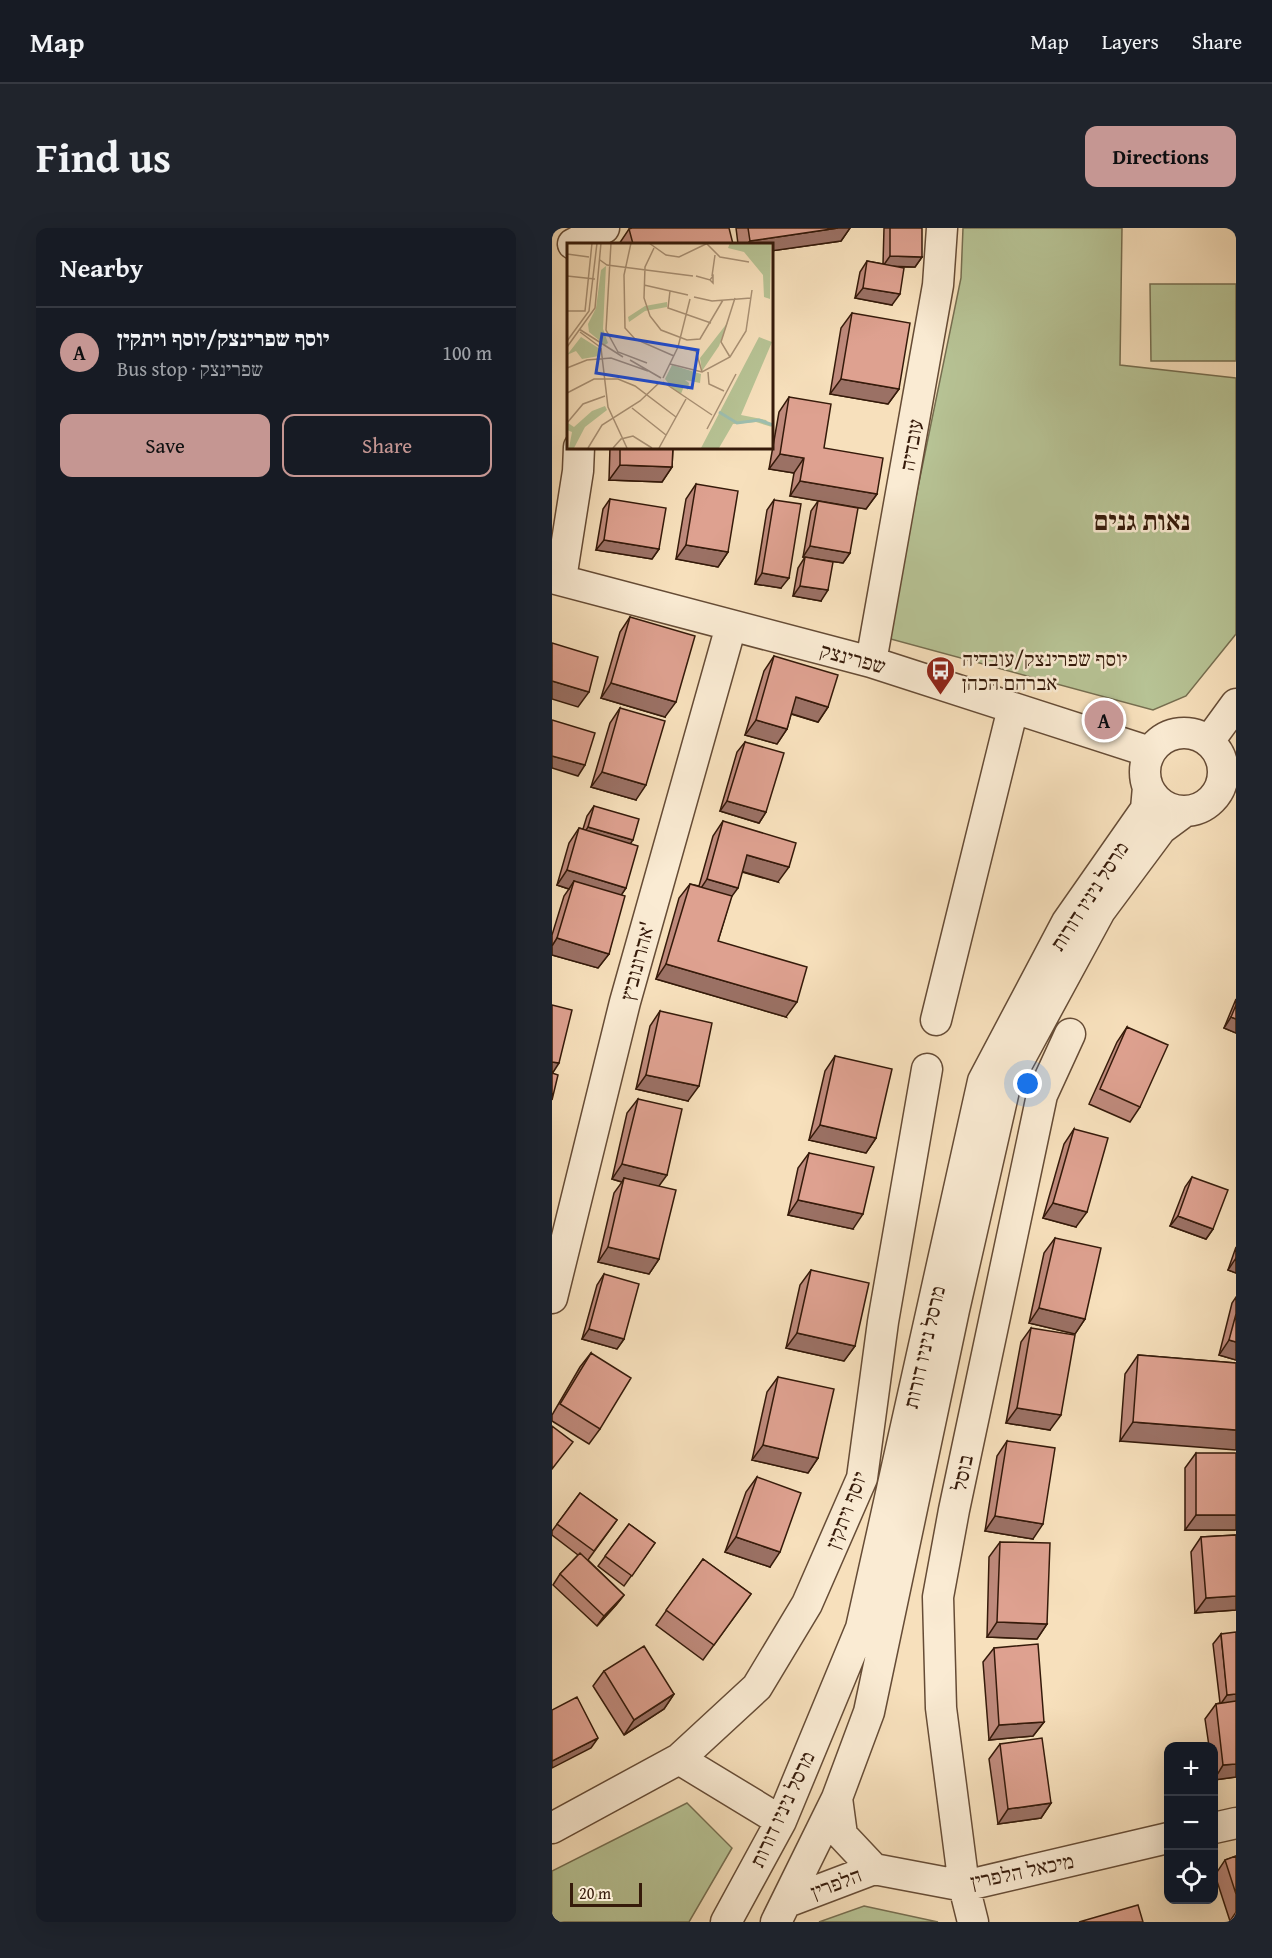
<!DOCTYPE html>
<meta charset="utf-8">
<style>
body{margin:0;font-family:"Gentium Book Plus","Frank Ruhl Libre",serif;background:#20242c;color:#f1f3f6}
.controls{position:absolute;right:18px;bottom:18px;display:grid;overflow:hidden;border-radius:12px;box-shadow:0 6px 24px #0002}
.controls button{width:54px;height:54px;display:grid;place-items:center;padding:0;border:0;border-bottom:2px solid #363941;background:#171b24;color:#f1f3f6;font:30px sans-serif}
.scale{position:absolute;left:18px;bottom:15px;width:72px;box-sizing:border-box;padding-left:6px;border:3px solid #351a0a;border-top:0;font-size:16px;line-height:21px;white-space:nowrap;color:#351a0a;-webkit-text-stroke:4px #faebd3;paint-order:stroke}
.you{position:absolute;left:476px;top:856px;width:21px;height:21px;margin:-15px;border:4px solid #fff;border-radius:50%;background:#1a73e8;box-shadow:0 0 0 9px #1a73e833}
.badge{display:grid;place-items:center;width:39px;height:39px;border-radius:50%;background:#c59692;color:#111;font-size:20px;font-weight:700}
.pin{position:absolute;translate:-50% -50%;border:3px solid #fff;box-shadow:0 2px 6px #0006}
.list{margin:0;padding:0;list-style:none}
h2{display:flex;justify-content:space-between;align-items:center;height:78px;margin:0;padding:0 24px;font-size:26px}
h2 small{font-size:20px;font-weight:400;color:#9ea1a6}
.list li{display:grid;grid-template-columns:39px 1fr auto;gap:18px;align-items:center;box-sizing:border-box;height:90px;padding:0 24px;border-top:2px solid #363941}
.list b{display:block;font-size:22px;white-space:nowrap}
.list p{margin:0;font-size:20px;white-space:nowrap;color:#9ea1a6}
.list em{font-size:20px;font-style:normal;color:#9ea1a6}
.actions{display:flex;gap:12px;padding:18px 24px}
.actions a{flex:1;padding:14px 0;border:2px solid #c59692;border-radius:12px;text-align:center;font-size:21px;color:#c59692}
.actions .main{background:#c59692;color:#111}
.icon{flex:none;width:33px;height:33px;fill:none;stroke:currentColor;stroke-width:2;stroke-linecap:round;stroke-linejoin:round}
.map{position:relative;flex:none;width:684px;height:1694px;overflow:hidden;border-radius:12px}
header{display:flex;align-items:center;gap:36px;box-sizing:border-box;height:84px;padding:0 30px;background:#171b24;border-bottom:2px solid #363941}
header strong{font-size:28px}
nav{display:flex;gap:33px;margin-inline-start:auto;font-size:21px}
.intro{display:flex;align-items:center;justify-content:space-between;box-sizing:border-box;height:144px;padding:0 36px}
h1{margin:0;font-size:42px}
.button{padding:15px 27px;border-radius:12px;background:#c59692;color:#111;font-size:21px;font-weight:700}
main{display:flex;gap:36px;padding:0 36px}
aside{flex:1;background:#171b24;border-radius:12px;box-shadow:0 6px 24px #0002}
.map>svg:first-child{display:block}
.green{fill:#b7c395;stroke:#766e50;stroke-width:1.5}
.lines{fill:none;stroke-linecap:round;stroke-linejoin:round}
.minor-casing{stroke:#664c36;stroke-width:33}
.minor{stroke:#faebd3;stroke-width:30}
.wall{fill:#bf8a7c;stroke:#351a0a;stroke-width:1.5}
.shaded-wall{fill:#9b7165;stroke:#351a0a;stroke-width:1.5}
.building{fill:#dea190;stroke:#351a0a;stroke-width:1.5}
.labels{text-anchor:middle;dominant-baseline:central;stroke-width:5;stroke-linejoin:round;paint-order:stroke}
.street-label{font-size:21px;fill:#351a0a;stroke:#faebd3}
.poi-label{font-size:21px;fill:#351a0a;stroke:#faebd3;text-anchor:start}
.district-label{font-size:27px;font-weight:bold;fill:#351a0a;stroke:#faebd3}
.inset-river{fill:none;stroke:#9dbdae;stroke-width:3}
.inset-road{fill:none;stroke:#a99175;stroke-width:1.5}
.view{fill:#1d4ed8;fill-opacity:0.15;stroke:#1d4ed8;stroke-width:3}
.inset-edge{fill:none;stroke:#351a0a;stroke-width:3}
</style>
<header>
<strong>Map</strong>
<nav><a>Map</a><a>Layers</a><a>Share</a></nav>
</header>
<div class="intro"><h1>Find us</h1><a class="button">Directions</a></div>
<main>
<aside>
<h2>Nearby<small></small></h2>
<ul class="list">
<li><span class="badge">A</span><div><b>יוסף שפרינצק/יוסף ויתקין</b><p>Bus stop · שפרינצק</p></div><em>100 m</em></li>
</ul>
<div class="actions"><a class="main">Save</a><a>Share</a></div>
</aside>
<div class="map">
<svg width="684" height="1694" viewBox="0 0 684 1694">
<rect width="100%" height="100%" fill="#f7e0bc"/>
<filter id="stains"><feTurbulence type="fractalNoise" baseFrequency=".00333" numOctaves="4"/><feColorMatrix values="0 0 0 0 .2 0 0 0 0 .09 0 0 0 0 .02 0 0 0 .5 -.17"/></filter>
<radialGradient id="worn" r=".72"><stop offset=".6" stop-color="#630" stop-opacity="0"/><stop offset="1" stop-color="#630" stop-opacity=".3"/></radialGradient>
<!-- green -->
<path class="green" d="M 411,0 L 570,0 L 568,137 L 684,150 L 684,406 L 634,468 L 601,482 L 335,410 L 409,50 Z
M 598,56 L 684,56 L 684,133 L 599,133 Z
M 135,1575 L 180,1620 L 137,1694 L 0,1694 L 0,1643 Z
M 312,1678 L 386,1694 L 267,1694 Z"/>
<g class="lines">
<defs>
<path id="minor" d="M 21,16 L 52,0
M 0,350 L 319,434 L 598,524
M 9,351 L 26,243 L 27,219
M 319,434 L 386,57 L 390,0
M593 544a39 39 0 1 1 78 0a39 39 0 1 1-78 0Z
M 657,513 L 684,476
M 384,792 L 461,480
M 0,1070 L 73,774 L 179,398
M 127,1531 L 229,1593
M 285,1570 L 290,1607 L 322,1641
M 0,1600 L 127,1531 L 205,1459 L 255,1376 L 310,1250 L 331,1094 L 375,841
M 662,1600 L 684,1595
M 322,1641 L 412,1658 L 616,1610
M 235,1674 L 322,1641
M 174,1694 L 229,1593 L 309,1400 L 431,853 L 515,694 L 594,581 L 596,559
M 224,1694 L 285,1570 L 317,1484 L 402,1082 L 453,858 L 548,683 L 609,601 L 632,584
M 421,1694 L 412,1658 L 389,1480 L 386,1369 L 402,1282 L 490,867 L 518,806"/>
</defs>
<!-- minor casing -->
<use href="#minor" class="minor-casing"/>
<!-- minor -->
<use href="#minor" class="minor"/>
</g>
<!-- wall -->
<path class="wall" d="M 184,0 L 298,0 L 289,13 L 219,23 L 219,16 L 186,16 Z
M 332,0 L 338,0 L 370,29 L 363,39 L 346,39 L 340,77 L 303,70 L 308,44 L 315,33 L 331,36 Z
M 77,1 L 181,16 L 67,16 Z
M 300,85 L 347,161 L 336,176 L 278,166 L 289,100 Z
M 237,169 L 272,220 L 325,266 L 314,281 L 238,268 L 242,245 L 217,241 L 227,184 Z
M 58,219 L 121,219 L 120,239 L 110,254 L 57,252 Z
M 144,256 L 176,324 L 166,339 L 124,331 L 134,271 Z
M 58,271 L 107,321 L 100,331 L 44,322 L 51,281 Z
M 222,272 L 229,360 L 203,356 L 215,282 Z
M 266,273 L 298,325 L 291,335 L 251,329 L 259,283 Z
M 253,329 L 269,373 L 241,368 L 246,340 Z
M 78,389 L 113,489 L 49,470 L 68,404 Z
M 222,428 L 276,479 L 266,494 L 239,486 L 235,501 L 225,516 L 193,507 L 212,443 Z
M 68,480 L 84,572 L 39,559 L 58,495 Z
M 193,514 L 214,584 L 207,595 L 168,583 L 185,524 Z
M 42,578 L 78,616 L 74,660 L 69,667 L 57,726 L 46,740 L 0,727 L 0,707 L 12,668 L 17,661 L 5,657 L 17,615 L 27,600 L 31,601 L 35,588 Z
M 171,593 L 226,654 L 190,644 L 179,669 L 166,713 L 234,789 L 104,751 L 127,670 L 138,656 L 147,658 L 161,608 Z
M 684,771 L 684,805 L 672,800 Z
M 108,783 L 136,873 L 84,861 L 98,798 Z
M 575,799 L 588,879 L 578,894 L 537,876 L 565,814 Z
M 283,828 L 324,910 L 314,925 L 257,912 L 273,843 Z
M 86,871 L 107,958 L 107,1031 L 97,1046 L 46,1034 L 62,965 L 70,954 L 60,951 L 75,885 Z
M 522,901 L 524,999 L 491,990 L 512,916 Z
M 257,925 L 301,1001 L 236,987 L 246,940 Z
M 640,949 L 661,1001 L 654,1011 L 618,998 L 633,959 Z
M 503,1010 L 533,1091 L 523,1106 L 477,1095 L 492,1025 Z
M 684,1019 L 684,1045 L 676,1042 Z
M 259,1042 L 303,1118 L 292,1133 L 234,1120 L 248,1057 Z
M 52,1046 L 72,1111 L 65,1121 L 30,1111 L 45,1057 Z
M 684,1069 L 684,1132 L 667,1127 L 680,1075 Z
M 479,1100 L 498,1202 L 454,1195 L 469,1114 Z
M 39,1125 L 48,1201 L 37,1216 L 0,1193 L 0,1187 L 28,1139 Z
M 586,1127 L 684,1135 L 568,1213 L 573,1146 Z
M 226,1149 L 266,1230 L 256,1245 L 200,1232 L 215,1164 Z
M 455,1213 L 481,1311 L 433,1303 L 445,1228 Z
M 644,1225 L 684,1302 L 633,1302 L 633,1240 Z
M 205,1249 L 218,1339 L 173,1324 L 194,1264 Z
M 28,1265 L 65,1292 L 36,1332 L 72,1367 L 64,1377 L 45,1398 L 1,1357 L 8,1346 L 26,1327 L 0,1307 L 0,1303 Z
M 77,1296 L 103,1315 L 72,1358 L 46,1338 Z
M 684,1307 L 684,1382 L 643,1385 L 639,1324 L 649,1309 Z
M 448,1314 L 495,1396 L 485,1411 L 435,1409 L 437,1329 Z
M 151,1331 L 199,1366 L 151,1432 L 104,1397 Z
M 669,1406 L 684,1549 L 662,1552 L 662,1518 L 657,1518 L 653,1491 L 664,1476 L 668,1475 L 661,1416 Z
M 442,1420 L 492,1494 L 481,1508 L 437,1512 L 431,1434 Z
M 52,1443 L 122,1466 L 112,1481 L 72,1507 L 41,1458 Z
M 448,1516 L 499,1575 L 489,1590 L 446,1596 L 437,1531 Z
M 684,1628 L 684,1691 L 678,1693 L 663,1647 L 673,1632 Z"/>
<!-- shaded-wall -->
<path class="shaded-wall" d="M 286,0 L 298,0 L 289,13 L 219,23 L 219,16 L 195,16 L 198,13 Z
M 338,28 L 370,29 L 363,39 L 331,38 Z
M 311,60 L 348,66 L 340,77 L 303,70 Z
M 289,151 L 347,161 L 336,176 L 278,166 Z
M 228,226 L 252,230 L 242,245 L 217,241 Z
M 68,237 L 120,239 L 110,254 L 57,252 Z
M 248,253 L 325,266 L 314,281 L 238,268 Z
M 52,312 L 107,321 L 100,331 L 44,322 Z
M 134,317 L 176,324 L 166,339 L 124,331 Z
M 258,318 L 298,325 L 291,335 L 251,329 Z
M 210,345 L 237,350 L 229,360 L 203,356 Z
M 248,358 L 276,362 L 269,373 L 241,368 Z
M 0,453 L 37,464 L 26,479 L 0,471 Z
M 59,455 L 124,474 L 113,489 L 49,470 Z
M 244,469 L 276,479 L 266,494 L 234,484 Z
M 204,492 L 235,501 L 225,516 L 193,507 Z
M 0,528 L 33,537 L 26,548 L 0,540 Z
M 50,544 L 94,557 L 84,572 L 39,559 Z
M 175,573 L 214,584 L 207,595 L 168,583 Z
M 36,599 L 81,612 L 74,622 L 29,609 Z
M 195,627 L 237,639 L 226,654 L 185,642 Z
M 15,642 L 74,660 L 64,675 L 22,653 L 17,661 L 5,657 Z
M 155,651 L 186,660 L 175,675 L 145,666 Z
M 5,710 L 57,726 L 46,740 L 0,727 L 0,718 Z
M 114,736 L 245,774 L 234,789 L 104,751 Z
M 679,789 L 684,791 L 684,805 L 672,800 Z
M 0,834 L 7,835 L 0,846 Z
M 94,847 L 147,858 L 136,873 L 84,861 Z
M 268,897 L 324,910 L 314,925 L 257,912 Z
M 70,936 L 115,947 L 104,962 L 72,950 L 70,954 L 60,951 Z
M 246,972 L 311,986 L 301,1001 L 236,987 Z
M 501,975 L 535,984 L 524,999 L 491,990 Z
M 626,988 L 661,1001 L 654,1011 L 618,998 Z
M 56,1019 L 107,1031 L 97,1046 L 46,1034 Z
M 684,1030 L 684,1045 L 676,1042 Z
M 487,1080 L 533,1091 L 523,1106 L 477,1095 Z
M 37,1101 L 72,1111 L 65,1121 L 30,1111 Z
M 245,1105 L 303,1118 L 292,1133 L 234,1120 Z
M 677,1112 L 684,1114 L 684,1132 L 667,1127 Z
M 465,1180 L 509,1187 L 498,1202 L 454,1195 Z
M 581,1194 L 684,1202 L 684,1222 L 568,1213 Z
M 211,1217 L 266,1230 L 256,1245 L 200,1232 Z
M 644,1287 L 684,1287 L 684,1302 L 633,1302 Z
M 443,1288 L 491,1296 L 481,1311 L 433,1303 Z
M 184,1309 L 228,1324 L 218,1339 L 173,1324 Z
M 72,1367 L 64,1377 L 45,1398 L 52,1388 Z
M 684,1368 L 684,1382 L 643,1385 L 654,1370 Z
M 445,1394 L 495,1396 L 485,1411 L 435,1409 Z
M 122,1466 L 112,1481 L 72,1507 L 82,1492 Z
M 684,1466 L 684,1475 L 668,1477 L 675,1467 Z
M 492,1494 L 481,1508 L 437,1512 L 447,1497 Z
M 46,1510 L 39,1520 L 0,1540 L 0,1533 Z
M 684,1536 L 684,1549 L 662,1552 L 671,1537 Z
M 499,1575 L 489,1590 L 446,1596 L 456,1581 Z
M 684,1684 L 684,1691 L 678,1693 Z"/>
<!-- building -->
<path class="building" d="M 80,0 L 177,0 L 181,16 L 81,16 L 77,1 Z
M 196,0 L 286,0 L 198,13 Z
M 338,0 L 370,0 L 370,29 L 338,28 Z
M 315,33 L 352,40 L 348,66 L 311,60 Z
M 300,85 L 358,95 L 347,161 L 289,151 Z
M 237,169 L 279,176 L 272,220 L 331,230 L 325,266 L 248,253 L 252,230 L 228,226 Z
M 68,219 L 121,219 L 120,239 L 68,237 Z
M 144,256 L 186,263 L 176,324 L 134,317 Z
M 58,271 L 114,280 L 107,321 L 52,312 Z
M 222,272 L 249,276 L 237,350 L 210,345 Z
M 266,273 L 306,280 L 298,325 L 258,318 Z
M 253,329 L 281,334 L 276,362 L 248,358 Z
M 78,389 L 143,408 L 124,474 L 59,455 Z
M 0,415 L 46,429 L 37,464 L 0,453 Z
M 222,428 L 286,447 L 276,479 L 244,469 L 235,501 L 204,492 Z
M 68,480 L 113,493 L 94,557 L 50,544 Z
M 0,492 L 43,505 L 33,537 L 0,528 Z
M 193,514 L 232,525 L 214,584 L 175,573 Z
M 42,578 L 87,591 L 81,612 L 36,599 Z
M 171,593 L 244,615 L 237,639 L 195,627 L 186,660 L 155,651 Z
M 27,600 L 86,618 L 74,660 L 15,642 Z
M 22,653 L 73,668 L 57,726 L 5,710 Z
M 138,656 L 180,668 L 166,713 L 255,739 L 245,774 L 114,736 Z
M 0,777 L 20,782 L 7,835 L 0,834 Z
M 684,777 L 684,791 L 679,789 Z
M 108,783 L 160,795 L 147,858 L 94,847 Z
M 575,799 L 616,817 L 588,879 L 548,861 Z
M 283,828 L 340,841 L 324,910 L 268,897 Z
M 0,845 L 6,847 L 0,872 Z
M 86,871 L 130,881 L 115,947 L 70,936 Z
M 522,901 L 556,910 L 535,984 L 501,975 Z
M 257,925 L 322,939 L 311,986 L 246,972 Z
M 640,949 L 676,962 L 661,1001 L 626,988 Z
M 72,950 L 124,962 L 107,1031 L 56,1019 Z
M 503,1010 L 549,1020 L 533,1091 L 487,1080 Z
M 259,1042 L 317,1055 L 303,1118 L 245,1105 Z
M 52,1046 L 87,1056 L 72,1111 L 37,1101 Z
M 684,1086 L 684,1114 L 677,1112 Z
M 479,1100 L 523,1107 L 509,1187 L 465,1180 Z
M 39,1125 L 79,1150 L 48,1201 L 8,1176 Z
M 586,1127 L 684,1135 L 684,1202 L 581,1194 Z
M 226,1149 L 282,1161 L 266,1230 L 211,1217 Z
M 0,1198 L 21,1214 L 0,1241 Z
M 455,1213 L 503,1220 L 491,1296 L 443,1288 Z
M 644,1225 L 684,1225 L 684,1287 L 644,1287 Z
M 205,1249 L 249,1265 L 228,1324 L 184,1309 Z
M 28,1265 L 65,1292 L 42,1323 L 5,1296 Z
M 77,1296 L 103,1315 L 80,1348 L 53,1328 Z
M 684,1307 L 684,1368 L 654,1370 L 649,1309 Z
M 448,1314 L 498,1315 L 495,1396 L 445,1394 Z
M 28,1325 L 72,1367 L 52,1388 L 8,1346 Z
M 151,1331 L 199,1366 L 162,1417 L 114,1382 Z
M 684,1404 L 684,1466 L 675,1467 L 669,1406 Z
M 486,1416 L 492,1494 L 447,1497 L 442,1420 Z
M 92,1418 L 122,1466 L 82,1492 L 52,1443 Z
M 25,1469 L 46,1510 L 0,1533 L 0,1482 Z
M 684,1473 L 684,1536 L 671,1537 L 664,1476 Z
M 490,1510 L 499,1575 L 456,1581 L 448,1516 Z
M 684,1628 L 684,1666 L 673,1632 Z
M 586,1677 L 591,1694 L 527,1694 Z"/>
<!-- icons -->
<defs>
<symbol id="bus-pin" viewBox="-11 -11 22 30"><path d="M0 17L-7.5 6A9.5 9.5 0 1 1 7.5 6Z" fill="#8f2418" stroke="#faebd3"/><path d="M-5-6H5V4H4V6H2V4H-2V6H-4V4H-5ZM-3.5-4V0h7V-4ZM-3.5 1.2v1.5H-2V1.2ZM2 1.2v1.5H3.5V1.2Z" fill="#fff"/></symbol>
</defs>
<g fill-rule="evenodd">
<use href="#bus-pin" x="372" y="426" width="33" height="45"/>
</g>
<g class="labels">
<!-- street labels -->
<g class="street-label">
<text transform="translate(359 217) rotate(-80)">עובדיה</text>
<text transform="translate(301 430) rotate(15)">שפרינצק</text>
<text transform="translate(537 668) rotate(-57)">מרסל ניניו דורות</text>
<text transform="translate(85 733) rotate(-75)">אהרונוביץ'</text>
<text transform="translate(372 1119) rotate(-77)">מרסל ניניו דורות</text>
<text transform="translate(410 1245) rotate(-78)">בוסל</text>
<text transform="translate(294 1282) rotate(-69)">יוסף ויתקין</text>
<text transform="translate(230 1581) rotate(-65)">מרסל ניניו דורות</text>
<text transform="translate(470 1643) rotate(-12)">מיכאל הלפרין</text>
<text transform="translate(284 1655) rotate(-21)">הלפרין</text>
</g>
<!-- poi labels -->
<g class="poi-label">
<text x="410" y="430">יוסף שפרינצק/עובדיה<tspan x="410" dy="24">אברהם הכהן</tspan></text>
</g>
<!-- district labels -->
<g class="district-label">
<text x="590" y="292">נאות גנים</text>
</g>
</g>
<!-- overview -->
<g transform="translate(15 15)">
<rect width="206" height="206" fill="#f7e0bc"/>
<path d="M 163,0 L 204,0 L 203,56 L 197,54 L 196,32 L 177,9 L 161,5 ZM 39,23 L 36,86 L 41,100 L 38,102 L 22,89 L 21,81 L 29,65 L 34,27 ZM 100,59 L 100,64 L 78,68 L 62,79 L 61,74 L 78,63 ZM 161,79 L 152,103 L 135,128 L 133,115 ZM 14,94 L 33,106 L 32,113 L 15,116 L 9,108 L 0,112 ZM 192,94 L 205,99 L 174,172 L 199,177 L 205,184 L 189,179 L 166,181 L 152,205 L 134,205 ZM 105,122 L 134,131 L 133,140 L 118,137 L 122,140 L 121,147 L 117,143 L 114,151 L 106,146 L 98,136 ZM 38,163 L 40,167 L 18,184 L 7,205 L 2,205 L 5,189 L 0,187 L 1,180 L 7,184 L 25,168 Z" fill="#b7c395"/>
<path class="inset-river" d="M 152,169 L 170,180 L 192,177 L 206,182"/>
<path class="inset-road" d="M 44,0 L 39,87 L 51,109 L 80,120M 64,0 L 57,32 L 58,85 L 68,96 L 107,113M 82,0 L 99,12 L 112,14 L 141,0M 140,1 L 153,14 L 182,19M 87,5 L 78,24 L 77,55 L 83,73 L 94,87 L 120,97 L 133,96 L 156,57M 0,11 L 22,14M 33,17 L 40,22 L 126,33M 0,33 L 28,36M 129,33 L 143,37 L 146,33 L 146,40 L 143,37M 145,33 L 148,12M 77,42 L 121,52M 103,48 L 101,65 L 144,80M 127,54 L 145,58 L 184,55M 0,68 L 18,68 L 25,0M 12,86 L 56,114M 13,89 L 33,104M 0,98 L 22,68 L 30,0M 0,104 L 28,65 L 34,0M 111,104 L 129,108 L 135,129M 34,105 L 41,164 L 60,205M 163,114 L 154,99 L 168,55M 63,117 L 94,135M 103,121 L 135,129 L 163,114 L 179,88 L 185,47M 0,125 L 20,117 L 44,115 L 81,128M 141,129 L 142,141 L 157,148M 96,135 L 111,104 L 123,56M 96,139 L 145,172M 0,150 L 27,136 L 51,136 L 68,143 L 109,174M 65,165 L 99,192M 0,180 L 16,161 L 38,153M 140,186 L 169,131M 21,205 L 35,182 L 73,158 L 93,139M 46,205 L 54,196 L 66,193 L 85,205M 92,205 L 119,156"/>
<path class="view" d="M 35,91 L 131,107 L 125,145 L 29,130 Z"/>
<rect width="206" height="206" class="inset-edge"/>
</g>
<rect width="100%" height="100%" filter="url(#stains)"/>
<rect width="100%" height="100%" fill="url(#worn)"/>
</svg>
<div class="controls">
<button>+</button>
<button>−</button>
<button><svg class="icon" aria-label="locate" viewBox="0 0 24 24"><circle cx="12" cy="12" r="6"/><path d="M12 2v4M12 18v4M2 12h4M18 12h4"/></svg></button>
</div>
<div class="scale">20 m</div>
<div class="you"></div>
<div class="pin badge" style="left:552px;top:492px">A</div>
</div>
</main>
